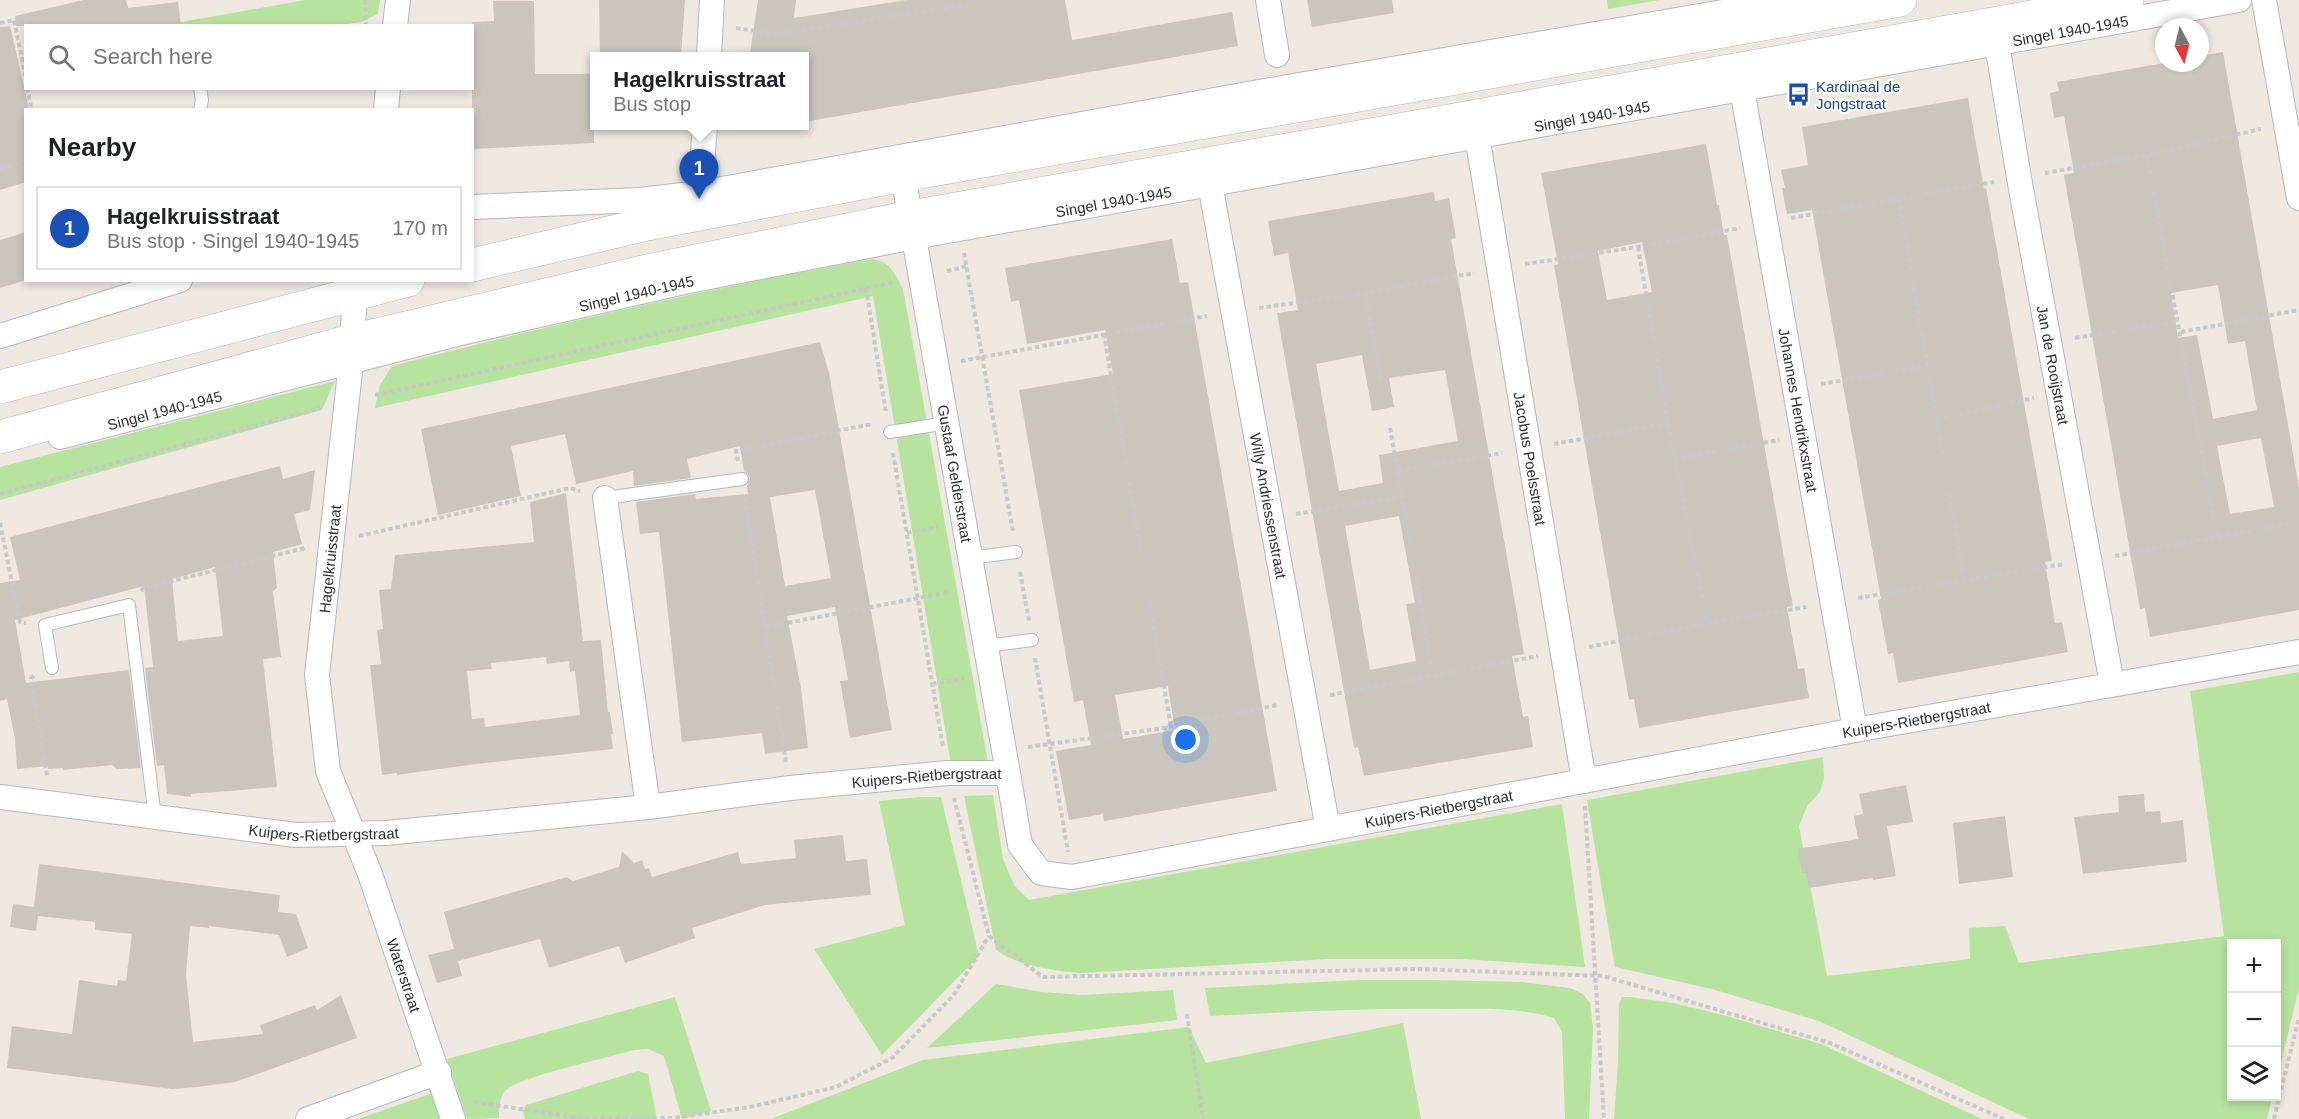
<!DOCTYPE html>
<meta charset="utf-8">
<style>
body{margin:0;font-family:Helvetica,sans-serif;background:#f2f2f2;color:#202124}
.controls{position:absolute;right:18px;bottom:18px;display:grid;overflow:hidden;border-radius:0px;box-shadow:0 3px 9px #0003}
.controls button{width:54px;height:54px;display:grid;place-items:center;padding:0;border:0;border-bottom:2px solid #e0e0e0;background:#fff;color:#202124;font:30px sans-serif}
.compass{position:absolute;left:2155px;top:18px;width:54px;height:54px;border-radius:50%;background:#fff;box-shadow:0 3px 9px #0003;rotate:173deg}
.you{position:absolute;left:1186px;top:740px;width:21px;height:21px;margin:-15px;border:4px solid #fff;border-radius:50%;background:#1a73e8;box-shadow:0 0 0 9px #1a73e833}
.badge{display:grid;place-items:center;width:39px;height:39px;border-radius:50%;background:#b45309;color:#fff;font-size:20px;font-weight:700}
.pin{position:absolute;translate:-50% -50px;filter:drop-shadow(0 2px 3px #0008)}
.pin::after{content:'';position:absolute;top:32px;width:21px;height:18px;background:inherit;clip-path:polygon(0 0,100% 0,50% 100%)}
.popup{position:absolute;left:590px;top:52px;width:219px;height:78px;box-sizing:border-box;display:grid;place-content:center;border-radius:0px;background:#fff;filter:drop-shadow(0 2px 4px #0005);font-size:20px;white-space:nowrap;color:#757577}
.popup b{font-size:22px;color:#202124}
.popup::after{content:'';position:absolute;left:50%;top:100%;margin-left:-12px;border:12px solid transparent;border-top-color:#fff}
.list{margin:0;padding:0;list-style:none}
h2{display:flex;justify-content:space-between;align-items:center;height:78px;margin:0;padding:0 24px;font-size:26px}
h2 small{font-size:20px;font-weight:400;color:#757577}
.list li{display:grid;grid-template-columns:39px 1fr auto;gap:18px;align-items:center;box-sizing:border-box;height:84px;margin:0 12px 12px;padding:0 12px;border:2px solid #e0e0e0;border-radius:0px}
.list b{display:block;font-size:22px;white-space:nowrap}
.list p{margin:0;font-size:20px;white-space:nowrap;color:#757577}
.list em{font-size:20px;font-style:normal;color:#757577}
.icon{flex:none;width:33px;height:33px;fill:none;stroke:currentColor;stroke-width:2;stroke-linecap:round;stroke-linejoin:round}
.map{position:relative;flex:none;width:2299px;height:1119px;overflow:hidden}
.search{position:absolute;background:#fff;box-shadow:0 3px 9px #0003;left:24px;top:24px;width:450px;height:66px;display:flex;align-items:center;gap:15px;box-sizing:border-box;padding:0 21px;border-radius:0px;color:#757577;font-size:22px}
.panel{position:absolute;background:#fff;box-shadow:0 3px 9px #0003;left:24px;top:108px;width:450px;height:174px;border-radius:0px}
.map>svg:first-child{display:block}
.green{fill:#b6e39d}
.building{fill:#cac6be;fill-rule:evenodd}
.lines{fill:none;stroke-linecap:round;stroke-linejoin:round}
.lane-casing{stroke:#b3b6c0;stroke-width:14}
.street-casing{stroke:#b3b6c0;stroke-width:26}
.secondary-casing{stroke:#b3b6c0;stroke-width:34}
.path{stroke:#c8c8c8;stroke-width:4;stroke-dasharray:4.5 3;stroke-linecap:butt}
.lane{stroke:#fff;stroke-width:12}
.street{stroke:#fff;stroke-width:24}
.secondary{stroke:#fff;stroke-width:33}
.labels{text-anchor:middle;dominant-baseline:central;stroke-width:4.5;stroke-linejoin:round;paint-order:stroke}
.street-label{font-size:15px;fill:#2d2d2d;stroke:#fff}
.transit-label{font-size:15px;fill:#164399;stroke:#fff;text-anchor:start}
</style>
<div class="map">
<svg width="2299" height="1119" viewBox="0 0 2299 1119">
<rect width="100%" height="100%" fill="#eee8e0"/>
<!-- green -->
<path class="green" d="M 306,0 L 380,0 L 378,14 L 361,22 L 341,25 L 159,26 Z
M 1607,0 L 1659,0 L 1608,9 Z
M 871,259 C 890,261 894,272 903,289 L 989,768 L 951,765 L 873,296 L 375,408 L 380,385 L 392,366 C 550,325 710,288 871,259 Z
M 335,381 L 322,410 L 0,500 L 0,467 Z
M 2299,672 L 2299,988 L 2277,1079 L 2276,944 L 2232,944 L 2232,1096 L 2272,1097 L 2267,1119 L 2029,1119 L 1819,1021 L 1712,989 L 1615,967 L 1587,800 L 1823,757 L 1824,778 L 1820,792 L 1807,806 L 1799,826 L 1827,976 L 1970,959 L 1969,928 L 2005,926 L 2019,963 L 2224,936 L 2190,691 Z
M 993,795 L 1003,859 L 1014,885 L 1029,900 L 1562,804 L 1585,967 L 1462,959 L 1328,959 L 1080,973 C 1050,970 1021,967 996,950 L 964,796 Z
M 920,797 L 941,797 L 979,956 L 882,1055 L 814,949 L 905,925 L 879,801 Z
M 1359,980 L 1431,980 L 1521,982 L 1570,988 L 1583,994 L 1590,1003 L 1593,1028 L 1589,1119 L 1565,1119 L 1562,1032 L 1554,1018 C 1519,1007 1481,1009 1445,1009 C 1366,1008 1289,1012 1210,1016 L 1205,988 Z
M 996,984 L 1042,992 L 1083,995 L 1173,990 L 1177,1020 L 927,1048 Z
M 675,997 L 711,1111 L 682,1119 L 664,1056 L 648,1049 L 634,1050 C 611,1057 517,1077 505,1091 C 499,1099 499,1109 499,1118 L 467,1119 L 447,1059 Z
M 1622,997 L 1630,997 L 1673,1003 L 1727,1016 L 1821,1044 L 1982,1119 L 1614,1119 L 1618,1064 L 1619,1004 Z
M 1403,1023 L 1421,1119 L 771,1119 L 923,1060 L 1189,1027 L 1206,1063 Z
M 638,1071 L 648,1074 L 657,1119 L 525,1119 L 523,1111 L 526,1105 Z
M 433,1093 L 442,1119 L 358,1119 Z"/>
<!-- building -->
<path class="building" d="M 84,0 L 126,0 L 128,8 L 178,2 L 181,26 L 16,26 L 15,16 Z
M 599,0 L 685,0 L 681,57 L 600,57 Z
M 758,0 L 796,0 L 794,18 L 907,0 L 1065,0 L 1072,40 L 1232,12 L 1238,46 L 804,122 L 804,57 L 765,57 L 750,52 Z
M 1307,0 L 1392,0 L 1394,13 L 1312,27 Z
M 493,1 L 534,1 L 535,74 L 594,74 L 594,143 L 472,149 L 472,22 L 494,21 Z
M 10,26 L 29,108 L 26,109 L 26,182 L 0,190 L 0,27 Z
M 2223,52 L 2299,488 L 2299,610 L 2150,637 L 2145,608 L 2140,609 L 2064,175 L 2074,173 L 2064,116 L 2054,118 L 2050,93 L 2059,91 L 2057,82 L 2164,63 L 2200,63 L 2200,56 ZM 2218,285 L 2228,344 L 2245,341 L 2257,410 L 2213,419 L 2197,335 L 2178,338 L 2171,293 ZM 2261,438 L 2274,507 L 2230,514 L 2217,446 Z
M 1968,98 L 1984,189 L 1986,188 L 2052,561 L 2045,562 L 2055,623 L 2062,622 L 2068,652 L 1898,683 L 1893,653 L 1888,654 L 1878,600 L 1881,599 L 1812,210 L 1787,214 L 1782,188 L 1785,188 L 1781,170 L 1808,165 L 1802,127 Z
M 1706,144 L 1717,205 L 1719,205 L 1724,235 L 1727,235 L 1788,580 L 1793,606 L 1787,607 L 1798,669 L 1804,668 L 1809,698 L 1639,728 L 1634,699 L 1629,700 L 1554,265 L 1558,264 L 1541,173 ZM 1642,242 L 1652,292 L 1607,300 L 1598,251 Z
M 1434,192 L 1435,201 L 1449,198 L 1456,238 L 1451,239 L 1524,654 L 1512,656 L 1523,717 L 1528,716 L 1533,747 L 1364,776 L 1358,747 L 1354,748 L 1277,313 L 1298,310 L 1288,253 L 1274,256 L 1268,221 ZM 1362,355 L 1372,411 L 1394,407 L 1389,378 L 1445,370 L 1458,441 L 1379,455 L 1383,483 L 1339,491 L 1316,364 ZM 1399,516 L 1415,603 L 1406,604 L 1416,661 L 1370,670 L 1345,526 Z
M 26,232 L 26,280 L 0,288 L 0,240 Z
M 1172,239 L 1180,283 L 1188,282 L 1277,791 L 1104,821 L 1103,814 L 1069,820 L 1056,751 L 1091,745 L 1083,700 L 1074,702 L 1019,390 L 1113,374 L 1105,330 L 1027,344 L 1019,300 L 1011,302 L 1005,268 ZM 1168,686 L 1175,730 L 1123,739 L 1115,695 Z
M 820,342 L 829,373 L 892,730 L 850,738 L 840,681 L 848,680 L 835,607 L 787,616 L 801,688 L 808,748 L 765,754 L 762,733 L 682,742 L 659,532 L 640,534 L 636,502 L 695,494 L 696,499 L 748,494 L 747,486 L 750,477 L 744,471 L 740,446 L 687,459 L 691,478 L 634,486 L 633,471 L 576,484 L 565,434 L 511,446 L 521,496 L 438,515 L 421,429 ZM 815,490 L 831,578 L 785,586 L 770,497 Z
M 280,466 L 283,479 L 315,470 L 310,510 L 294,514 L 302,544 L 273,552 L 277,588 L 273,591 L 281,657 L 263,659 L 277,787 L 191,794 L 191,797 L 167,794 L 164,765 L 157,766 L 145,668 L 153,667 L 144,586 L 15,620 L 26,683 L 129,670 L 141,768 L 117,769 L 112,765 L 63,770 L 63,768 L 48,769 L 48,766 L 17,769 L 15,739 L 7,699 L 0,701 L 0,583 L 20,580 L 10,537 ZM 215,567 L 223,636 L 178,641 L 172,579 Z
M 566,493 L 583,641 L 601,640 L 608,712 L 610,712 L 613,734 L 611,734 L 613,749 L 476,764 L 397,775 L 397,773 L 382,775 L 370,665 L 381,664 L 377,630 L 383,629 L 379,590 L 391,589 L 395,555 L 534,542 L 530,502 ZM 546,657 L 547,664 L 569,661 L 570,672 L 575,671 L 580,715 L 485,727 L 484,718 L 472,719 L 467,671 L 492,669 L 491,663 Z
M 1906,785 L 1913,822 L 1887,826 L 1896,876 L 1873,880 L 1873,878 L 1809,888 L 1806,873 L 1802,873 L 1798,849 L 1858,839 L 1854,816 L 1863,814 L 1859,794 Z
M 2144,794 L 2145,812 L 2160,811 L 2161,823 L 2183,820 L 2187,862 L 2083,874 L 2074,817 L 2119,812 L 2118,796 Z
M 2005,816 L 2013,877 L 1959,884 L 1953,823 Z
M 843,835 L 846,861 L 867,859 L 871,895 L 765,905 L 692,928 L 695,938 L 625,963 L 619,946 L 549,968 L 540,939 L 458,961 L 462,976 L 437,983 L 428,955 L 454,949 L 444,912 L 567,877 L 573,881 L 619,867 L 622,851 L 634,863 L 642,860 L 645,869 L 649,868 L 652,877 L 738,852 L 741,864 L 796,858 L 794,840 Z
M 39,864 L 280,895 L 278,912 L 296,914 L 308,948 L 287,957 L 279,935 L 209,926 L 209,928 L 190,926 L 186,974 L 193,1042 L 263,1034 L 260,1025 L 315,1005 L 317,1010 L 341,995 L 357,1038 L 235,1082 L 197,1087 L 172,1089 L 7,1068 L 12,1026 L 72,1034 L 79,980 L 117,986 L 118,980 L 126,981 L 132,934 L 95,930 L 95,922 L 38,916 L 36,931 L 10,927 L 13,904 L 34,907 Z"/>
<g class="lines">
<defs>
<path id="lane" d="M 200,110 L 202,100 L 200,88
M 890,432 L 947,423
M 605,498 L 742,479
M 970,558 L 1016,552
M 986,646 L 1032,640
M 52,668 L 45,625 L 129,605 L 155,818"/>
<g id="street">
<path d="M 1268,0 L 1277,55"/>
<path d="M 2264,0 L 2299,198"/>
<path d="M 395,26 L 398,0"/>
<path id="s1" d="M 1997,44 L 2019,178 L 2112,684"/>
<path d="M 709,56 L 712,0"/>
<path id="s2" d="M 1742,89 L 1855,730"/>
<path d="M 386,110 L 388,88"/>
<path id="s3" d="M 1477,136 L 1584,781"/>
<path id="s4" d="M 903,175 L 1008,773"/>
<path id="s5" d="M 1210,184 L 1328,829"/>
<path d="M 700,193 L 705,125"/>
<path d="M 472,207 L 640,200 L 700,193 L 1282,88 L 1793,0"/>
<path id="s6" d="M 358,280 L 355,293 L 351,362 L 317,675 L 328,771 L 370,874 L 453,1119"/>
<path d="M 0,336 L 180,280"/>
<path id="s7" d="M 60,437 L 461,333 L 684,282 L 914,237 L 2239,0"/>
<path d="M 605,498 L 648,807"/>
<path id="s8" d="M 0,797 L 296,835 L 386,833 L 648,807 L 790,788 L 947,773 L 1008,773 L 1020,845 L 1041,873 L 1072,877 L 1855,730 L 2299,652"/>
<path d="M 308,1119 L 439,1072"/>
</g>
<path id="secondary" d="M 472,265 L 647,224 L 903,175 L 1900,0
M 0,387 L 408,280
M 0,437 L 351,341 L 643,272 L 911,217 L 2127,0"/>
</defs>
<!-- lane casing -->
<use href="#lane" class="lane-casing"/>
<!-- street casing -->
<use href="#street" class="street-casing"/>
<!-- secondary casing -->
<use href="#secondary" class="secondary-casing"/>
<!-- path -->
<path class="path" d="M 365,0 L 366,25
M 0,23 L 14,20 L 26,79
M 736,28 L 775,34 L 970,5
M 27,88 L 32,110
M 2147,155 L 2217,537
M 0,169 L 26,161
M 2045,173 L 2147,155 L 2261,129
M 1899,199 L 1943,456
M 1791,218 L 1994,182
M 1638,247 L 1668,423 L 1707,623
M 964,253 L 1013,532
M 1525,264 L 1638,247 L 1740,228
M 947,271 L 966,266
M 866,288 L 886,413
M 1365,293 L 1381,382
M 1259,308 L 1365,293 L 1474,273
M 2181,332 L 2299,310
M 1104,334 L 1141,552
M 2075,338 L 2178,321
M 961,361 L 1207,316
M 1821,384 L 1926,366
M 375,395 L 895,282
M 1937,419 L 2034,398
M 1390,428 L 1410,543
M 1554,444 L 1668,423
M 893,453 L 943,747
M 1675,459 L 1779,440
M 738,461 L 736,451 L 872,424
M 1398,471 L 1502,453
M 0,494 L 321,408
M 1950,494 L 1964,579
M 745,498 L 786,763
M 1296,514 L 1402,497
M 0,523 L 20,622 L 26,623
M 907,533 L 938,527
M 359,536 L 570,488 L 580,491
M 2115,556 L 2299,522
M 1020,572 L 1029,621
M 1416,578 L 1432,675
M 141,591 L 144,588 L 305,548
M 1858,598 L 2064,564
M 1150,603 L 1171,727
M 766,627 L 950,592
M 1589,647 L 1707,623 L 1806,607
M 1035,658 L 1068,852
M 34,676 L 31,678 L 47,776
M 932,684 L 964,679
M 1330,695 L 1538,656
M 1028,747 L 1171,727 L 1278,705
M 954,798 L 989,936 L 1043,977 L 1417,969 L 1603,976 L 1830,1043 L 2004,1119
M 1585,806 L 1604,1119
M 1187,1014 L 1203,1119
M 474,1102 L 581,1118 L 673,1118 L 750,1107 L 836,1087 L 892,1058 L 953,996 L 989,936
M 2274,1119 L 2299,1017"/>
<!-- lane -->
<use href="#lane" class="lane"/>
<!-- street -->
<use href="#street" class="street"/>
<!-- secondary -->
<use href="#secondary" class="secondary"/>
</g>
<!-- icons -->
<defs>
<symbol id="bus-bare" viewBox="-9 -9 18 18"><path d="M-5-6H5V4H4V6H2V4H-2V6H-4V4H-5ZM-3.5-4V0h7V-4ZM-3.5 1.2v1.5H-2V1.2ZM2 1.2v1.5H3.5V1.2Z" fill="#1a4fb4" stroke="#fff" stroke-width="2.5" paint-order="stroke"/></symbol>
</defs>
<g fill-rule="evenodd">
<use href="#bus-bare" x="1782" y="78" width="33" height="33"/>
</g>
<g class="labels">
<!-- street labels -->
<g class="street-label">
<text stroke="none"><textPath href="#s7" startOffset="2052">Singel 1940-1945</textPath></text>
<text stroke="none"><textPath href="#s7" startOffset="1566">Singel 1940-1945</textPath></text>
<text stroke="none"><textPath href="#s7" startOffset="1080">Singel 1940-1945</textPath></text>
<text stroke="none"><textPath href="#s7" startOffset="594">Singel 1940-1945</textPath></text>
<text stroke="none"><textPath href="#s1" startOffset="326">Jan de Rooijstraat</textPath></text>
<text stroke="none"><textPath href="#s2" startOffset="326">Johannes Hendrikxstraat</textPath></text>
<text stroke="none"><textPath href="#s7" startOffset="108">Singel 1940-1945</textPath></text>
<text stroke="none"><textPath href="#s3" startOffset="327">Jacobus Poelsstraat</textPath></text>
<text stroke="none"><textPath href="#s4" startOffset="303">Gustaaf Gelderstraat</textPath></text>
<text stroke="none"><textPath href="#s5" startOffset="327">Willy Andriessenstraat</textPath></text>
<text transform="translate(330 559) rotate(-84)">Hagelkruisstraat</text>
<text stroke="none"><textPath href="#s8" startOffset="2012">Kuipers-Rietbergstraat</textPath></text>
<text stroke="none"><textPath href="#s8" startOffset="932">Kuipers-Rietbergstraat</textPath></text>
<text stroke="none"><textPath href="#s8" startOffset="1526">Kuipers-Rietbergstraat</textPath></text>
<text stroke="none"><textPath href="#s8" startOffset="326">Kuipers-Rietbergstraat</textPath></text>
<text stroke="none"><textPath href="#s6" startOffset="712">Waterstraat</textPath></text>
</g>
<!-- transit labels -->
<g class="transit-label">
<text x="1816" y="86">Kardinaal de<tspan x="1816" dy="17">Jongstraat</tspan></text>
</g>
</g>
</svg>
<div class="controls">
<button>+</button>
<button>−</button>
<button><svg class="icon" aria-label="layers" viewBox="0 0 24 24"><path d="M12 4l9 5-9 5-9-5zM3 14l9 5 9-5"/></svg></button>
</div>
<svg class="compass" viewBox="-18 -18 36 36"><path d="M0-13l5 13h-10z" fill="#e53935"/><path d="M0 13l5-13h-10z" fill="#757577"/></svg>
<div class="you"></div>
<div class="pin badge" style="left:699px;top:199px;background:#1a4fb4">1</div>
<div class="popup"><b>Hagelkruisstraat</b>Bus stop</div>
<div class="search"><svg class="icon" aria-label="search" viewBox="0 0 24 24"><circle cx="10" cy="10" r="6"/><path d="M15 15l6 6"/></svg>Search here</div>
<section class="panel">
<h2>Nearby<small></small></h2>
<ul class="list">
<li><span class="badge" style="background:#1a4fb4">1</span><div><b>Hagelkruisstraat</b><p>Bus stop · Singel 1940-1945</p></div><em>170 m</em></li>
</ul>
</section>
</div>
